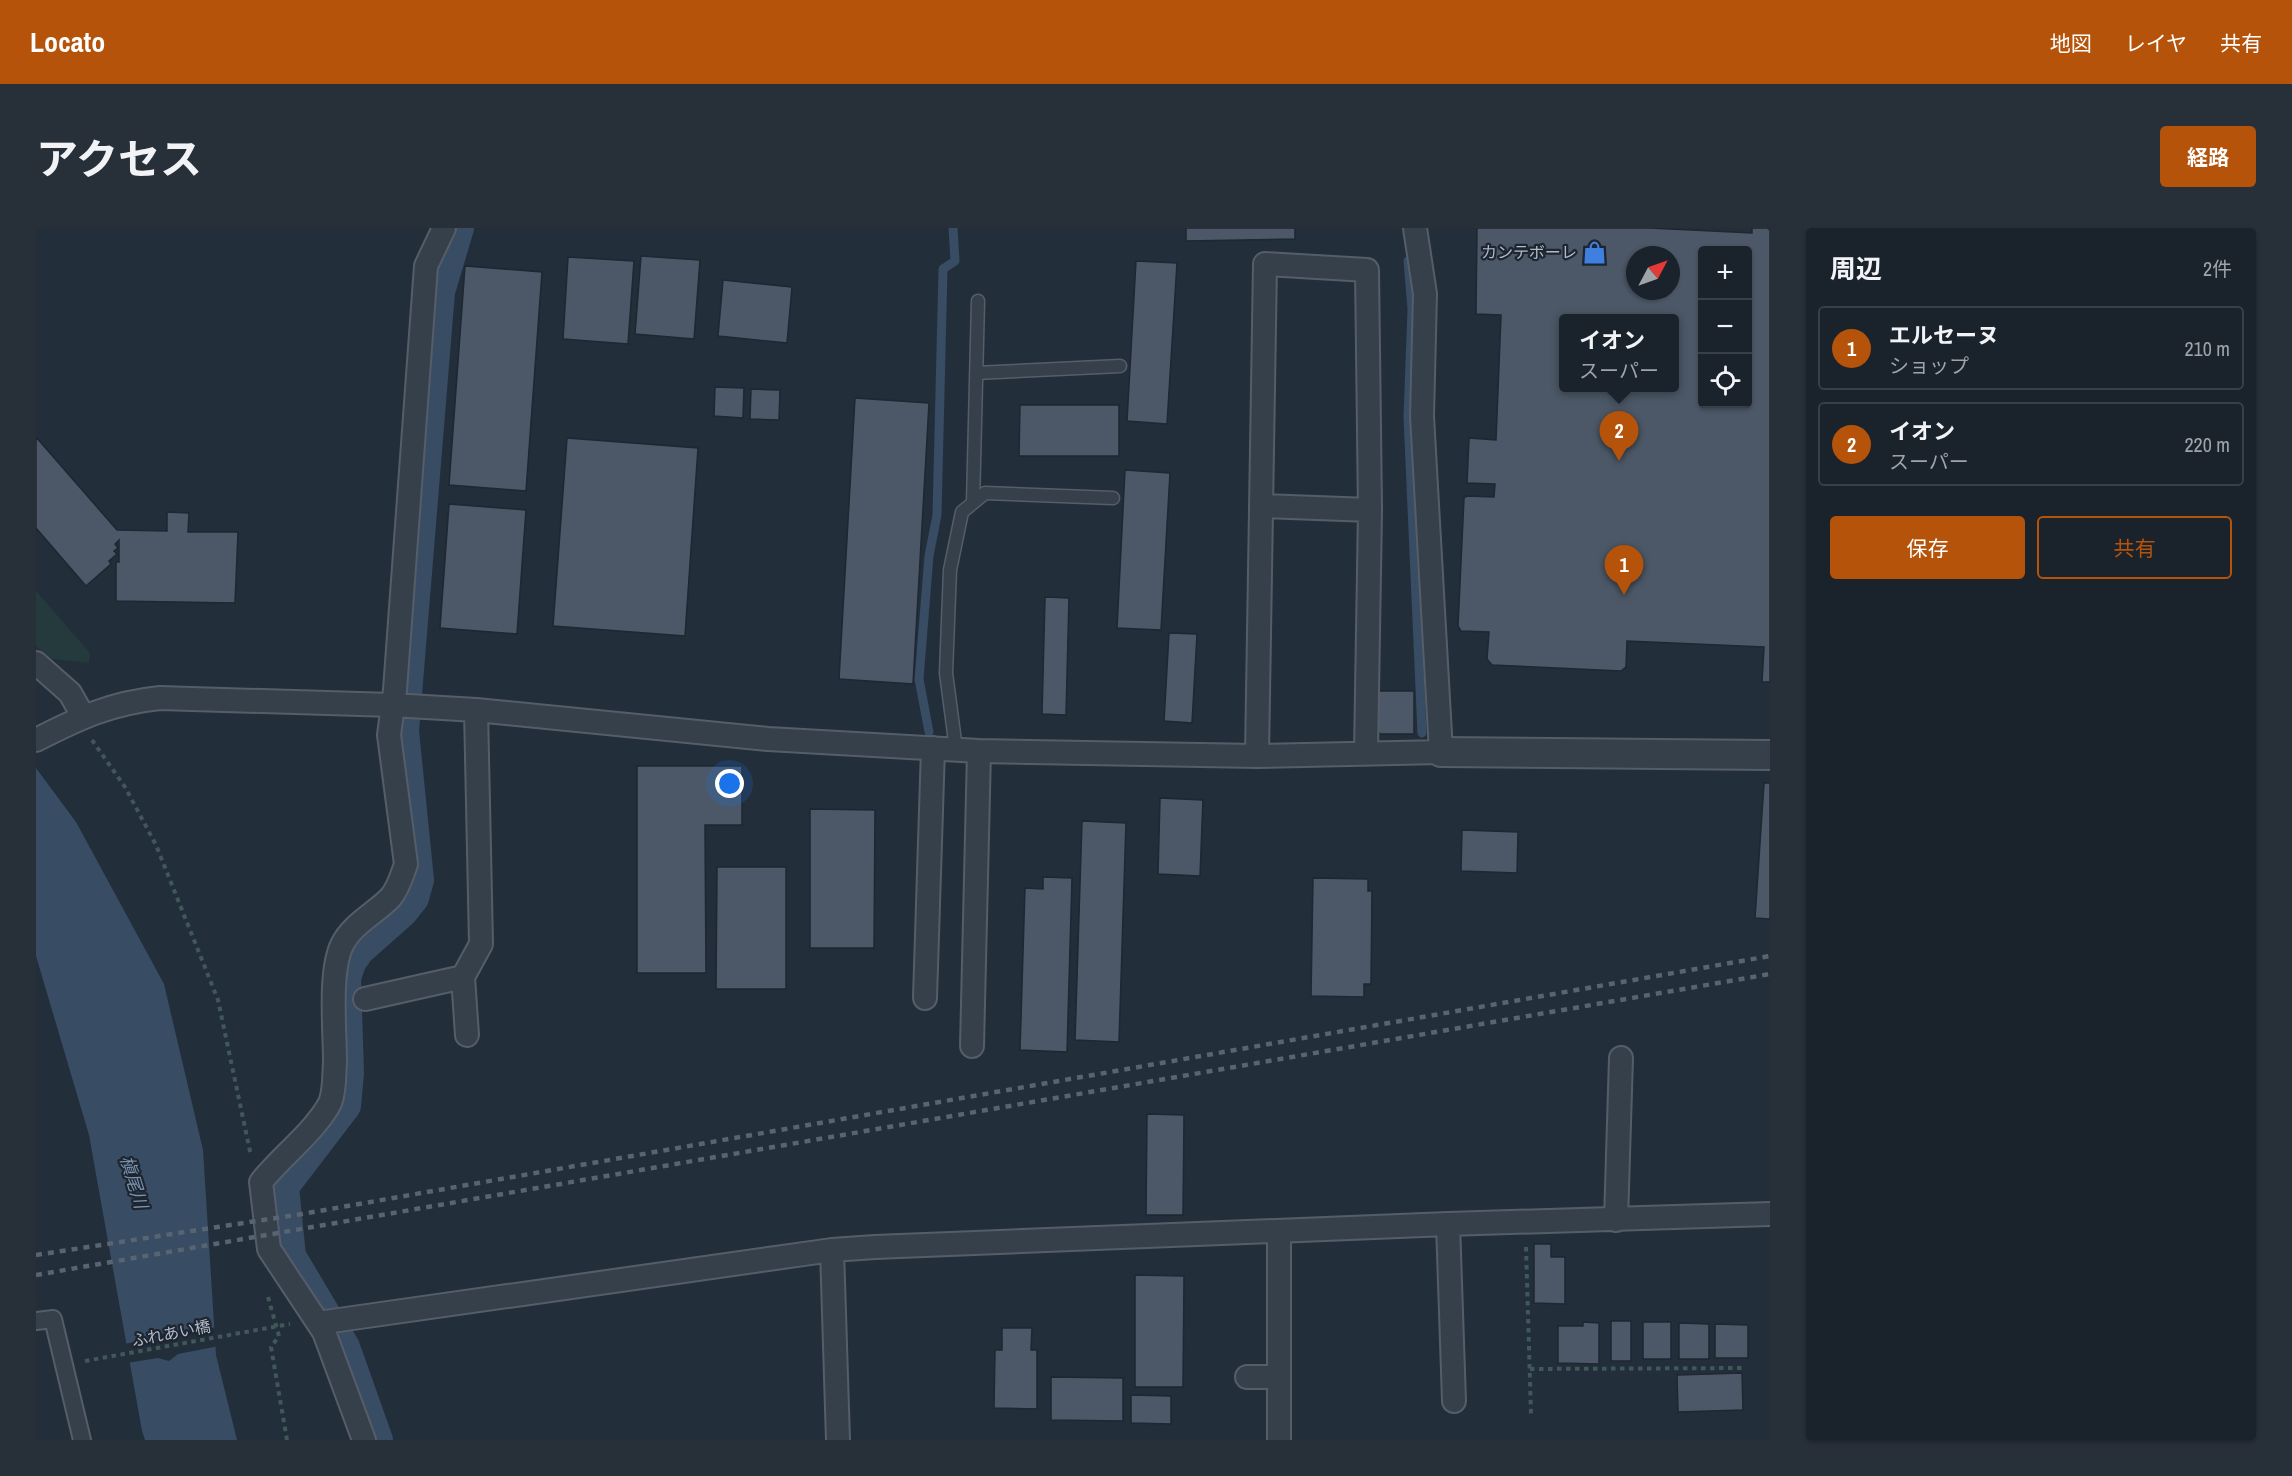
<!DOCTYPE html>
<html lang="ja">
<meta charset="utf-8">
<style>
body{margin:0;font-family:"Archivo Narrow","Noto Sans JP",sans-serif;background:#272f38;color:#f1f3f6}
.controls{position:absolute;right:18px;top:18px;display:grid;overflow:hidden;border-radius:6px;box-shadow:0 2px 4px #0004}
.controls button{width:54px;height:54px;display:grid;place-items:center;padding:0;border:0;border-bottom:2px solid #383f48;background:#1a222c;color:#f1f3f6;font:30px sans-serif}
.compass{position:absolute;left:1590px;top:18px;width:54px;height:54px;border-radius:50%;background:#1a222c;box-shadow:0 2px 4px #0004;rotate:49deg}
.you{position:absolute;left:694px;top:556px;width:21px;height:21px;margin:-15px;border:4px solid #fff;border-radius:50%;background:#1a73e8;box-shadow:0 0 0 9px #1a73e833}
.badge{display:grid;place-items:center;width:39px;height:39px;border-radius:50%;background:#b45309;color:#fff;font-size:20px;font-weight:700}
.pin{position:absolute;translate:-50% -50px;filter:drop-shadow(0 2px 3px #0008)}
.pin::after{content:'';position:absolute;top:32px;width:21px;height:18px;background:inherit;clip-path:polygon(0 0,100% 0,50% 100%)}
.popup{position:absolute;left:1523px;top:86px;width:120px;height:78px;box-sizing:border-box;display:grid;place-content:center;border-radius:6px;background:#1a222c;filter:drop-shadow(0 2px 4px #0005);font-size:20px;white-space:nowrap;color:#9fa4a9}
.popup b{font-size:22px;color:#f1f3f6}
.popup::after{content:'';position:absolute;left:50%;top:100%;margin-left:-12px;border:12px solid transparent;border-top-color:#1a222c}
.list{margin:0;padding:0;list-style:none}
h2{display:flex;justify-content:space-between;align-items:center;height:78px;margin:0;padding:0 24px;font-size:26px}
h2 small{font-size:20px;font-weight:400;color:#9fa4a9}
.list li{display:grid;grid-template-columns:39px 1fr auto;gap:18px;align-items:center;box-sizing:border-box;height:84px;margin:0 12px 12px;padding:0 12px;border:2px solid #383f48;border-radius:6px}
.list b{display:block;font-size:22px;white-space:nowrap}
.list p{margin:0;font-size:20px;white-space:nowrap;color:#9fa4a9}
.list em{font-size:20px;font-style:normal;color:#9fa4a9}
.actions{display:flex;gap:12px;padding:18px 24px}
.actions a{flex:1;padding:14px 0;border:2px solid #b45309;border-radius:6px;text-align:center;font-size:21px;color:#b45309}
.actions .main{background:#b45309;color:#fff}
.icon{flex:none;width:33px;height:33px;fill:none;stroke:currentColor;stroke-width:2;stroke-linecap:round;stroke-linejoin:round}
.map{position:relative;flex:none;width:1734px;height:1212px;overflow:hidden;border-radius:6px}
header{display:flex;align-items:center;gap:36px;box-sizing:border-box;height:84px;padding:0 30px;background:#b45309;color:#fff}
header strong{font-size:28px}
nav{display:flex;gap:33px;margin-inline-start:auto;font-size:21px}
.intro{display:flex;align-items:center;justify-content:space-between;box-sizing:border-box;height:144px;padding:0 36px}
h1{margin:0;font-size:42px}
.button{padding:15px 27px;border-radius:6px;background:#b45309;color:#fff;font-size:21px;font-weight:700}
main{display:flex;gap:36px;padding:0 36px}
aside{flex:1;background:#1a222c;border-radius:6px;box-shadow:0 2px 4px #0004}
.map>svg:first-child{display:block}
.green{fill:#253a3c}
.water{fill:#384c64}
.pier{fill:#232e3b}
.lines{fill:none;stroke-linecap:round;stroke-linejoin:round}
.stream{stroke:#384c64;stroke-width:9}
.canal{stroke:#384c64;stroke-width:30}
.building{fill:#4c5867;stroke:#1e2732;stroke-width:1.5;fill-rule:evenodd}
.service-casing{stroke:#555d69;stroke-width:15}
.pedestrian-casing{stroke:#555d69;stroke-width:20}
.minor-casing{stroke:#555d69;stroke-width:26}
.tertiary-casing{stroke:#555d69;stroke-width:32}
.path{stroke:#425759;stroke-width:4;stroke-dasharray:4.5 4.5;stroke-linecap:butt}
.service{stroke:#36404b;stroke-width:12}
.pedestrian{stroke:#36404b;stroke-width:16}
.minor{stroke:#36404b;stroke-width:22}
.tertiary{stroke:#36404b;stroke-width:28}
.rail{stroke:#586472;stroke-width:4.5;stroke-dasharray:6 6;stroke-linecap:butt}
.labels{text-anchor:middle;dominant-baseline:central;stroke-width:4.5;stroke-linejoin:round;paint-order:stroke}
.poi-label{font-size:16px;fill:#b2bac7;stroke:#1c2530;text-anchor:end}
.street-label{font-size:16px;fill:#b2bac7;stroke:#1c2530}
.water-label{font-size:18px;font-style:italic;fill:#7a92ae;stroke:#1c2530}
</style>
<header>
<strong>Locato</strong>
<nav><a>地図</a><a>レイヤ</a><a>共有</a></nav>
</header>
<div class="intro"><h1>アクセス</h1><a class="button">経路</a></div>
<main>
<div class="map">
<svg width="1734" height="1212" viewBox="0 0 1734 1212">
<rect width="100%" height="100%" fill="#232e3b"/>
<!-- green -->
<path class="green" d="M 0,363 L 54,425 L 53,435 L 16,431 L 0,418 Z"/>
<!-- water -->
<path class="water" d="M 0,540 L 40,594 L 128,756 L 167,922 L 180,1127 L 201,1212 L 109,1212 L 106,1203 L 53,907 L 0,728 Z"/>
<!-- pier -->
<path class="pier" d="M 181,1099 L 183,1118 L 142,1126 L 133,1133 L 122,1130 L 91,1135 L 88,1116 L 119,1110 L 127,1105 L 138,1107 Z"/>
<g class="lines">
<!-- stream -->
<path class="stream" d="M 1372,33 L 1376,81 L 1372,189 L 1386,505
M 893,504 L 883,451 L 893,328 L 901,287 L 907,41 L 919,33 L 917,0"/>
<!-- canal -->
<path class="canal" d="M 342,1212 L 309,1119 L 255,1028 L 248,959 L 310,878 L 313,845 L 310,750 L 315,735 L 323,723 L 367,684 L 378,670 L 383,652 L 368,503 L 404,64 L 423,0"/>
</g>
<!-- building -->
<path class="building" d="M 1150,0 L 1259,0 L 1259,11 L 1150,13 Z
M 1441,0 L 1614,0 L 1716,5 L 1716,0 L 1734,0 L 1734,454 L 1726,454 L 1728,419 L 1591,413 L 1590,439 L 1585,443 L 1456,437 L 1451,431 L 1453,404 L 1425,403 L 1422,398 L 1428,270 L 1431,268 L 1458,269 L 1459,256 L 1431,255 L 1433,210 L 1460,212 L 1465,87 L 1440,86 ZM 1666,22 L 1712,22 L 1712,176 L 1666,176 ZM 1599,27 L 1635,27 L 1635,63 L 1599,63 ZM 1528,91 L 1638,91 L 1638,160 L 1528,160 Z
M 605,28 L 664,32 L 658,111 L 599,106 Z
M 532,29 L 598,33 L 592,116 L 527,111 Z
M 1100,33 L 1141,35 L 1131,196 L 1091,193 Z
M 429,38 L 506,44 L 490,263 L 413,257 Z
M 687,52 L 756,59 L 751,115 L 682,108 Z
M 679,159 L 708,160 L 707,190 L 678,188 Z
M 715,161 L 744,162 L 743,192 L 714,191 Z
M 819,170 L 893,175 L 877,456 L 803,451 Z
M 984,177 L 1083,177 L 1083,228 L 983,228 Z
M 0,209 L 81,302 L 131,303 L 131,284 L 153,285 L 152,304 L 202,304 L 199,375 L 80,373 L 80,334 L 83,334 L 83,312 L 79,316 L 82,320 L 78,323 L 81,326 L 73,333 L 75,336 L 50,358 L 0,300 Z
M 531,210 L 662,220 L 649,408 L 517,398 Z
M 1089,242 L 1134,245 L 1125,402 L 1081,400 Z
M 413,276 L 490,282 L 481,406 L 404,400 Z
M 1009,369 L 1033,370 L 1030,487 L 1006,486 Z
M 1133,405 L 1161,406 L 1156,495 L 1128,493 Z
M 1339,463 L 1378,463 L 1378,506 L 1344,506 L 1339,501 Z
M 601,538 L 706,538 L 706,597 L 669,597 L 670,745 L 601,745 Z
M 1728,555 L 1734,555 L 1734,691 L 1719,690 Z
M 1124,570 L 1167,572 L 1164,648 L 1122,646 Z
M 774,581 L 839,582 L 838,720 L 774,720 Z
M 1046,593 L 1090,595 L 1083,814 L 1039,812 Z
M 1426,602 L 1482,604 L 1481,645 L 1425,643 Z
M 681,639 L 750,639 L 750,761 L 680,761 Z
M 1007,649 L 1036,650 L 1031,824 L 984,822 L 989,660 L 1007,661 Z
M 1277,650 L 1332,651 L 1332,663 L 1336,663 L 1335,756 L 1328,756 L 1328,769 L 1275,768 Z
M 1111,886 L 1148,887 L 1147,987 L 1110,987 Z
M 1498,1016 L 1515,1016 L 1515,1029 L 1529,1029 L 1529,1076 L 1498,1075 Z
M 1099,1047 L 1148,1048 L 1147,1159 L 1099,1159 Z
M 1575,1093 L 1595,1093 L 1595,1133 L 1575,1133 Z
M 1547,1094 L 1563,1095 L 1563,1136 L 1522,1135 L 1522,1098 L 1547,1098 Z
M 1607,1094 L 1635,1094 L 1635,1131 L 1607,1131 Z
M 1643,1095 L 1673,1096 L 1673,1131 L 1643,1131 Z
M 1679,1096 L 1712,1097 L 1712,1130 L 1679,1130 Z
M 966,1100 L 996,1100 L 995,1122 L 1001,1122 L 1001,1181 L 958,1180 L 959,1122 L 966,1122 Z
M 1706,1145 L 1707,1182 L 1642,1184 L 1641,1147 Z
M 1015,1149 L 1087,1150 L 1087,1193 L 1015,1192 Z
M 1095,1167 L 1135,1168 L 1135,1196 L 1095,1195 Z"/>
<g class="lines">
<defs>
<path id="service" d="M 940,145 L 1084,138
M 937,275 L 942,73
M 920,521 L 910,445 L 914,342 L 926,284 L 949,265 L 1077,270"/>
<path id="pedestrian" d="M 0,1093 L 17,1091 L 46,1212"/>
<path id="minor" d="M 1225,278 L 1334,282
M 0,435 L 34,465 L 47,488
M 0,512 C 43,490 75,475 124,470 L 356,477 L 440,482 L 732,511 L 943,523 L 1221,528 L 1405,524 L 1386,188 L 1389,66 L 1379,0
M 1221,528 L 1229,36 L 1331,42 L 1334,282 L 1330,525
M 889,770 L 897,520
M 329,771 L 427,749
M 431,807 L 427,749 L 445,716 L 440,482
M 936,818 L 943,523
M 1580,992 L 1585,830
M 1412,996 L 1418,1173
M 1243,1004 L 1243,1212
M 796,1022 L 802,1212
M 282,1095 L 796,1022 L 839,1019 L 1412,996 L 1734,986
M 1211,1149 L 1243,1149
M 328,1212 L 288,1104 L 233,1021 L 225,954 C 245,929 280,902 294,875 C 299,863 298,847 299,834 C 299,803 293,744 306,717 C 316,696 340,685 355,669 C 363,659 366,647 370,636 L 353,507 L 359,462 L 390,38 L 408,0"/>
<path id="tertiary" d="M 1405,524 L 1734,527"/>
</defs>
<!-- service casing -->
<use href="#service" class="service-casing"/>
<!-- pedestrian casing -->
<use href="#pedestrian" class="pedestrian-casing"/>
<!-- minor casing -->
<use href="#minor" class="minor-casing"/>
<!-- tertiary casing -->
<use href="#tertiary" class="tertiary-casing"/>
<!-- path -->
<path class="path" d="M 56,512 L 89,559 L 120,617 L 182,772 L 215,928
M 1490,1019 L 1495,1186
M 232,1069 L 243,1108 L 235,1119 L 251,1212
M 49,1133 L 254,1096
M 1494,1141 L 1707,1140"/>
<!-- service -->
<use href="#service" class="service"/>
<!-- pedestrian -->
<use href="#pedestrian" class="pedestrian"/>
<!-- minor -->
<use href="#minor" class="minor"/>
<!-- tertiary -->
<use href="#tertiary" class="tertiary"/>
<!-- rail -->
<path class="rail" d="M 0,1027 L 266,986 L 1734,728
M 0,1047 L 1734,746"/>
</g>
<!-- icons -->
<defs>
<symbol id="shop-bare" viewBox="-9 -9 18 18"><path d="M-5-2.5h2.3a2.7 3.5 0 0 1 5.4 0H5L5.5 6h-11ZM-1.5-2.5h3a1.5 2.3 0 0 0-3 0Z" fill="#3f7fe0" stroke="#1c2530" stroke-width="2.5" paint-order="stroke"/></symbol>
</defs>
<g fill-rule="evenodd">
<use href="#shop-bare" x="1542" y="8" width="33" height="33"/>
</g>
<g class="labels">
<!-- poi labels -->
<g class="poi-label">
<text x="1541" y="24">カンテボーレ</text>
</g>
<!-- street labels -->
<g class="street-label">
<text transform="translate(135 1105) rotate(-11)">ふれあい橋</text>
</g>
<!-- water labels -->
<g class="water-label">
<text transform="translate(98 954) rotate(73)">槇尾川</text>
</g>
</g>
</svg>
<div class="controls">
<button>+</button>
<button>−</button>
<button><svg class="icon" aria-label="locate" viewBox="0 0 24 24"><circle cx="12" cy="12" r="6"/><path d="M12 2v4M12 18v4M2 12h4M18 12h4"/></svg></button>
</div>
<svg class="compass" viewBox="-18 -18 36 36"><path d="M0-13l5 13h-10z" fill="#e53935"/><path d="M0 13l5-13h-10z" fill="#9fa4a9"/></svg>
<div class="you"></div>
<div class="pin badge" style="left:1588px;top:367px">1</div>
<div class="pin badge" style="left:1583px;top:233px">2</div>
<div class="popup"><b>イオン</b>スーパー</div>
</div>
<aside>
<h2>周辺<small>2件</small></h2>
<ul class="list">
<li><span class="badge">1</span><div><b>エルセーヌ</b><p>ショップ</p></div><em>210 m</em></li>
<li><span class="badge">2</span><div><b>イオン</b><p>スーパー</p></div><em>220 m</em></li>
</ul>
<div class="actions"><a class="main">保存</a><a>共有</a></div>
</aside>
</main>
